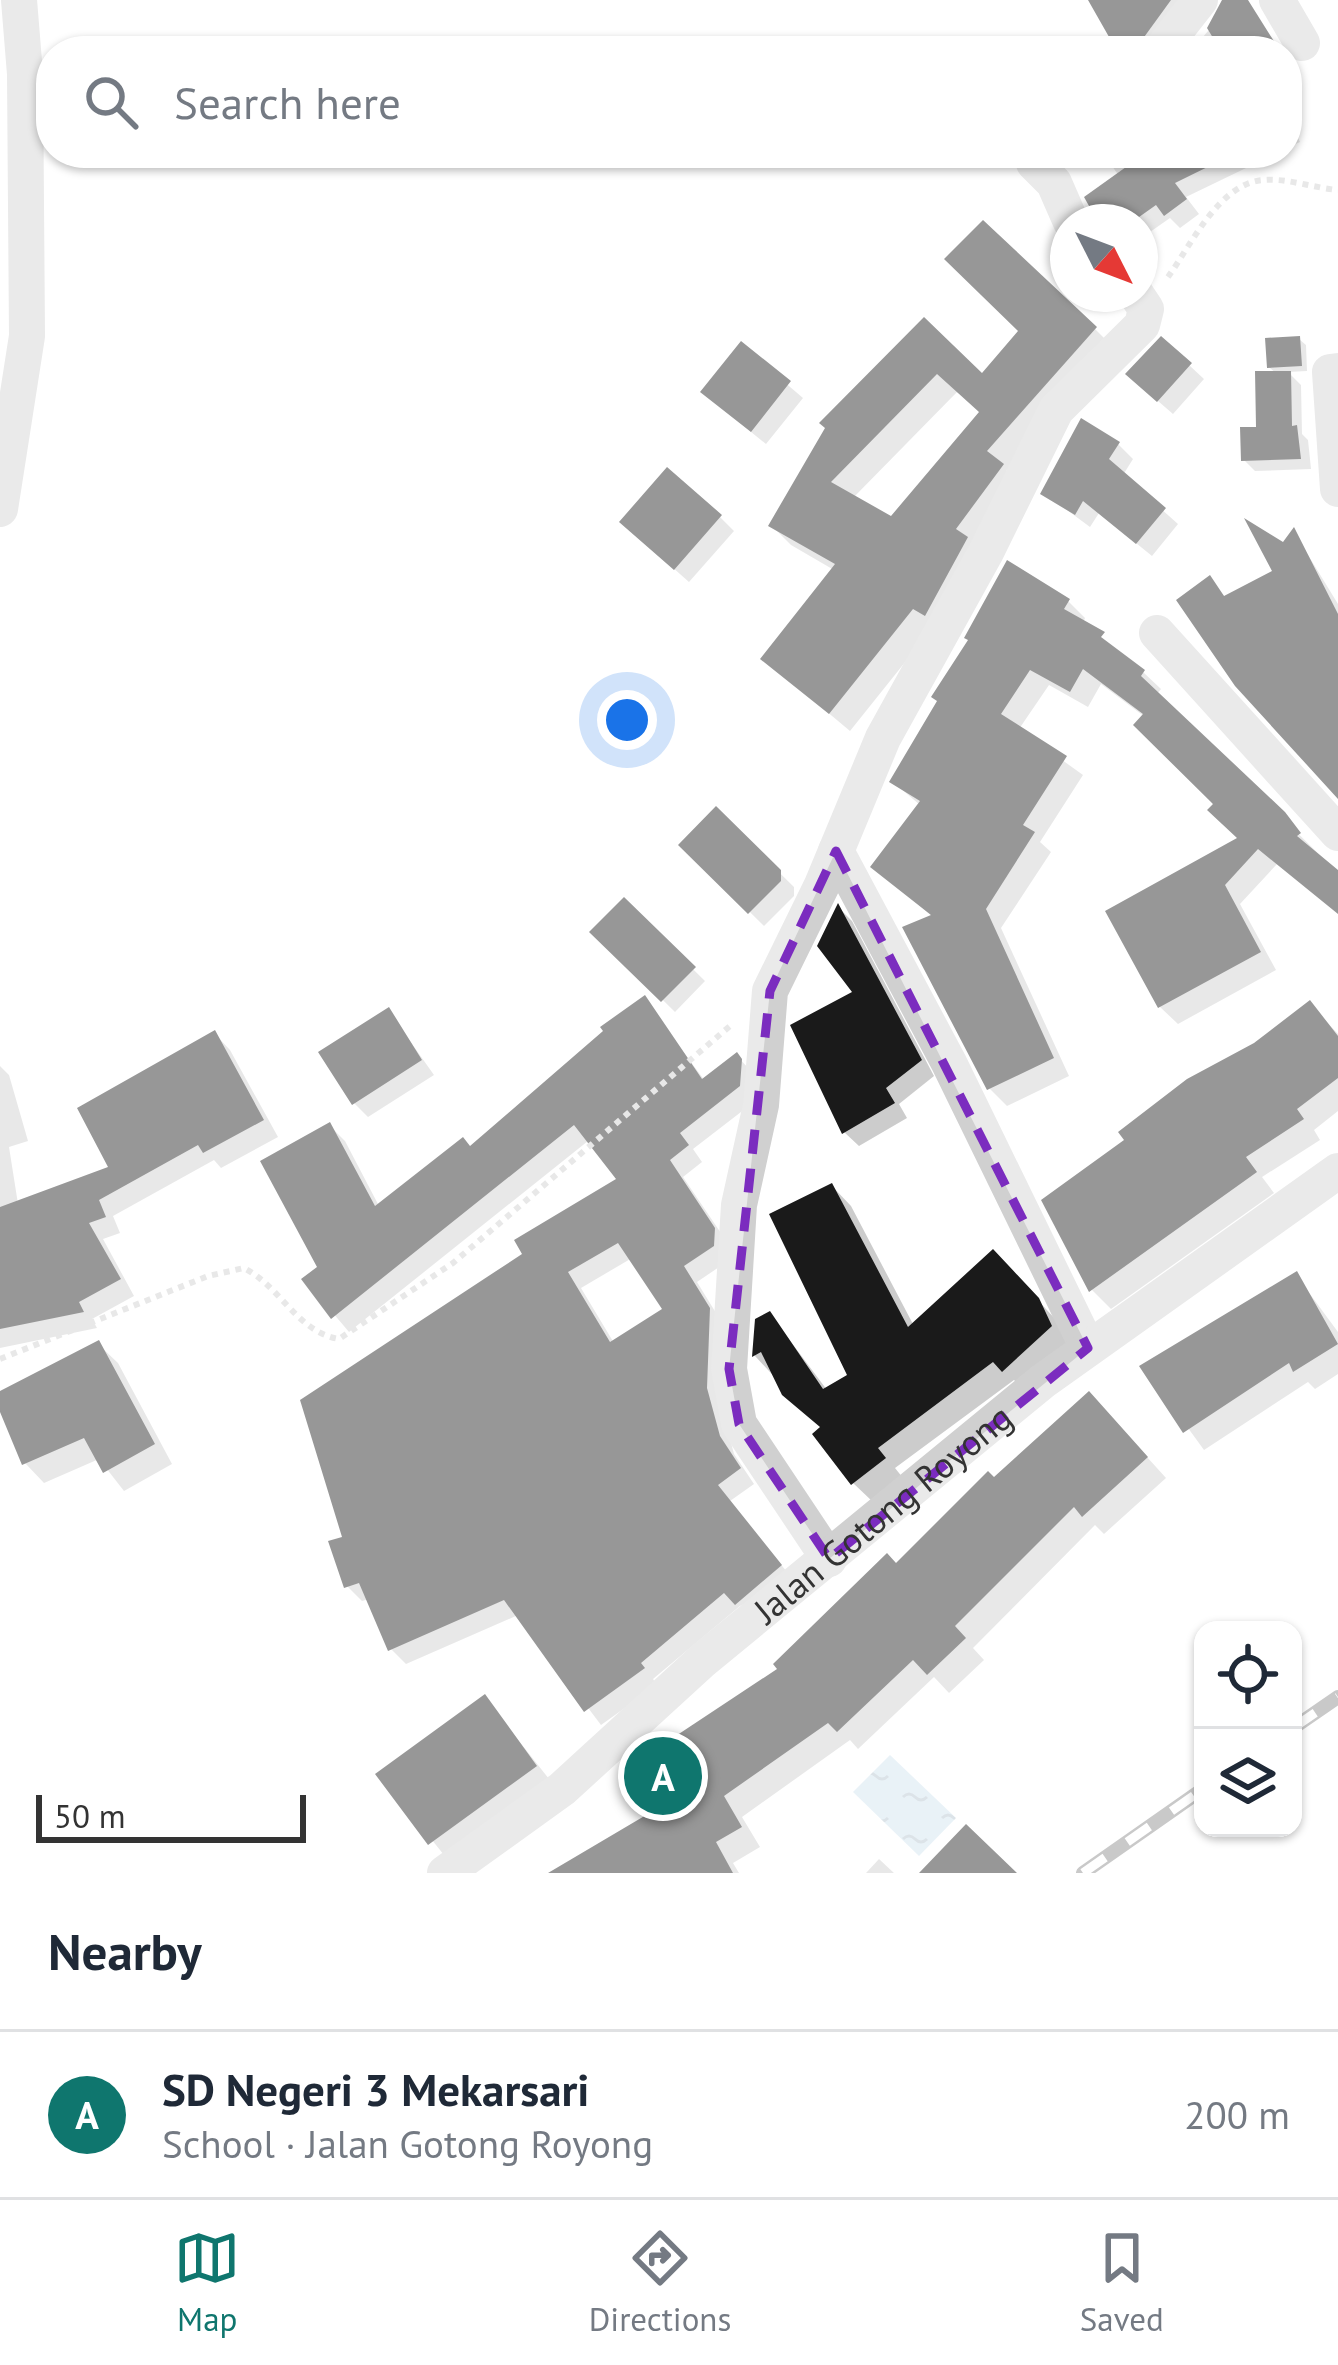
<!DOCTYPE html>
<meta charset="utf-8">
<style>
body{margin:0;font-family:"PT Sans",sans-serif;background:#f6f6f7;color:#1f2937}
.controls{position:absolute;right:36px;bottom:36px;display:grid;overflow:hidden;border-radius:24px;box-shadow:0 3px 9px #0004}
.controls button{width:108px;height:108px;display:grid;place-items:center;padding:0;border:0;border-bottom:3px solid #e0e1e3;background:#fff;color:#1f2937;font:60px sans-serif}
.compass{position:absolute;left:1050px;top:204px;width:108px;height:108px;border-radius:50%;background:#fff;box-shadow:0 3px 9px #0004;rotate:132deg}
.scale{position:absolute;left:36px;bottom:30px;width:270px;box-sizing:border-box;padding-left:12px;border:6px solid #333;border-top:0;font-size:33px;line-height:42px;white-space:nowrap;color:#333;-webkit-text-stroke:9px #fff;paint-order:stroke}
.you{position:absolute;left:627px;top:720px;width:42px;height:42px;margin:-30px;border:9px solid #fff;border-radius:50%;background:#1a73e8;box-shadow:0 0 0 18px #1a73e833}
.badge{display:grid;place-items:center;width:78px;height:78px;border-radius:50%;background:#0f766e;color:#fff;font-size:39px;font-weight:700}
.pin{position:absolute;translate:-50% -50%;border:6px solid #fff;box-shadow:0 3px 12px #0006}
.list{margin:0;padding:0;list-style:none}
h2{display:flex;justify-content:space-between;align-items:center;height:156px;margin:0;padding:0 48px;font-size:51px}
h2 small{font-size:39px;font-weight:400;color:#747a83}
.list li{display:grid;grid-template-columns:78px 1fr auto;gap:36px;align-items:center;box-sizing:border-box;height:168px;padding:0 48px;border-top:3px solid #e0e1e3}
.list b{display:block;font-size:45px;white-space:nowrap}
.list p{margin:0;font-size:39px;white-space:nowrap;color:#747a83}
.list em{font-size:39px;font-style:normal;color:#747a83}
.icon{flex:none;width:66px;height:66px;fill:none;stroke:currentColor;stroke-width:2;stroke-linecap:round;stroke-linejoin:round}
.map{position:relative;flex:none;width:1338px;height:1873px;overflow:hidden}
.search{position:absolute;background:#fff;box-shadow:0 3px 9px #0004;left:36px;right:36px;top:36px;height:132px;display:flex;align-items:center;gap:30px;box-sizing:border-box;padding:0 42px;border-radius:48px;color:#747a83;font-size:45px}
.sheet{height:324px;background:#fff}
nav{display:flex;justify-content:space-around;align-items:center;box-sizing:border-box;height:168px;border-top:3px solid #e0e1e3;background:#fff;font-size:33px;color:#747a83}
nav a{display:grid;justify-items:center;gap:6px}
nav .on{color:#0f766e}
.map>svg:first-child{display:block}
.water{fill:url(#water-ripples)}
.shadow{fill:#0003;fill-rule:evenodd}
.building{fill:#1a1a1a;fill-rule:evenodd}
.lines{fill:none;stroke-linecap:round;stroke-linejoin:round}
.path{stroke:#cdcdcd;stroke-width:6;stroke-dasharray:6 6;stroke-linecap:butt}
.minor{stroke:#d0d0d0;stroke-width:36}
.rail-casing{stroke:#888;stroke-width:14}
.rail{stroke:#fff;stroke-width:9;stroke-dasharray:27;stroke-linecap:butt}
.marked{fill:none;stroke:#7b2cbf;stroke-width:9;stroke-dasharray:24 15;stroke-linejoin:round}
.labels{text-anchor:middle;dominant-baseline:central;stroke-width:12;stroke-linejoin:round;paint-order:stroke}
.street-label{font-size:36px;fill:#333;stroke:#fff}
</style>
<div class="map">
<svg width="1338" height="1873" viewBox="0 0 1338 1873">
<defs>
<pattern id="water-ripples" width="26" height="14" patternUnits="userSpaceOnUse" patternTransform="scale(3)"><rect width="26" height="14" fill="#cfe2ee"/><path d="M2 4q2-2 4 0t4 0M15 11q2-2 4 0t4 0" fill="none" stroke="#b2c2cd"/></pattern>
</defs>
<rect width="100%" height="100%" fill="#fff"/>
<!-- water -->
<path class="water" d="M 890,1755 L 956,1818 L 919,1856 L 853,1792 Z"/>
<!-- shadow -->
<path class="shadow" d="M 1091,0 L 1196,0 L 1155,51 L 1122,51 Z
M 1250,9 L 1282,51 L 1191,51 L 1208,31 Z
M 1287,114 L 1300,142 L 1287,148 Z
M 1103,153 L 1277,153 L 1186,197 L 1199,214 L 1180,228 L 1170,218 L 1140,239 L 1140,222 L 1104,222 L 1119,176 Z
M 924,321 L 982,377 L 1095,329 L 1114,348 L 1006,471 L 1021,486 L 934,626 L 850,731 L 764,659 L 834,570 L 791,545 L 772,526 ZM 958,391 L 982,413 L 892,520 L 853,498 Z
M 1299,339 L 1306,345 L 1307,371 L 1288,372 L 1301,385 L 1302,434 L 1308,440 L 1311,469 L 1255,471 L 1244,460 L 1277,374 L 1269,367 Z
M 742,346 L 803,398 L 766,444 L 719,406 Z
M 1189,365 L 1204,379 L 1173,414 L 1143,388 Z
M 1118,444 L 1133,459 L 1123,475 L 1178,524 L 1152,556 L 1099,513 L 1090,527 L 1044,493 Z
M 720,517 L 734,531 L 689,582 L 637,536 Z
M 1294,532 L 1338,604 L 1338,795 L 1209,579 L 1226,598 L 1276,572 Z
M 1068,601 L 1085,618 L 1083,623 L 1143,672 L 1161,689 L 1157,694 L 1338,873 L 1338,913 L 1277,864 L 1240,904 L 1276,970 L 1178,1024 L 1160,1007 L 1241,840 L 1145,717 L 1101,684 L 1088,707 L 1049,685 L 1019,729 L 1083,775 L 1040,842 L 1051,852 L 1001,928 L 1069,1076 L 1007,1106 L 990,1089 L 933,917 L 874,867 L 920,805 L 893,782 Z
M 716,810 L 794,887 L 794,896 L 764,926 L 682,845 Z
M 624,901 L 705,981 L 675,1012 L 594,932 Z
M 839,908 L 852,921 L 934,1076 L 899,1104 L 907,1118 L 859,1146 L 844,1132 L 856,993 Z
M 644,999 L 705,1081 L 737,1056 L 751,1071 L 754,1102 L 693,1149 L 702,1162 L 683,1177 L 729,1245 L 728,1261 L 697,1282 L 724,1326 L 721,1405 L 734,1454 L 754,1484 L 730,1501 L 795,1582 L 740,1606 L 653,1679 L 657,1685 L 601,1725 L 518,1615 L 406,1664 L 391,1649 L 369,1599 L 362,1601 L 347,1586 L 346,1538 L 526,1255 L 621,1180 L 588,1141 L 349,1332 L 305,1280 L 321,1267 L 330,1126 L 345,1141 L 379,1206 L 471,1149 ZM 632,1258 L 666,1310 L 614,1343 L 581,1288 Z
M 1310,1004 L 1338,1034 L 1338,1111 L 1314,1130 L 1320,1140 L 1262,1177 L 1274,1193 L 1111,1309 L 1092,1290 L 1045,1201 Z
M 388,1010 L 434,1075 L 368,1117 L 354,1103 Z
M 215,1034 L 230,1050 L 278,1137 L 221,1168 L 214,1160 L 113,1216 L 120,1233 L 103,1239 L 134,1296 L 92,1319 L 97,1328 L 0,1348 L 0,1066 L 9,1075 L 28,1141 L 9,1147 L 18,1204 L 113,1168 Z
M 832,1186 L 851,1206 L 914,1326 L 1012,1272 L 1057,1321 L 1070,1347 L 1023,1389 L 1014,1380 L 895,1468 L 903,1478 L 873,1502 L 853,1483 L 823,1429 L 755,1356 L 758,1321 L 770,1314 L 827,1390 L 851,1376 Z
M 1296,1275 L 1338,1332 L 1338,1374 L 1315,1389 L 1308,1382 L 1204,1450 L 1143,1366 Z
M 98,1344 L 118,1363 L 172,1464 L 124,1491 L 99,1459 L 44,1483 L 25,1463 L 0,1404 L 0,1393 Z
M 1109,1415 L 1166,1478 L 1104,1534 L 1095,1525 L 973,1648 L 984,1660 L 949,1693 L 934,1677 L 858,1749 L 850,1740 L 742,1817 L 760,1847 L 733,1863 L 739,1873 L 554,1873 L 662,1809 L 782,1669 L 994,1482 Z
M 484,1697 L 557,1789 L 452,1865 L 380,1775 Z
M 879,1859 L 894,1873 L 866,1873 Z"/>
<!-- building -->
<path class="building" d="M 1088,0 L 1171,0 L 1134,51 L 1117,51 Z
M 1222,0 L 1248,0 L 1280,51 L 1221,51 L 1207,28 Z
M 1116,153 L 1236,153 L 1175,183 L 1187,199 L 1164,216 L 1156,205 L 1132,222 L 1098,222 L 1084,197 L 1126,167 Z
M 983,220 L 1097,327 L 987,451 L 1004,464 L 956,529 L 968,537 L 925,616 L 913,609 L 829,714 L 760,659 L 835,564 L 768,526 L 825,428 L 819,423 L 924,317 L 982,373 L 1018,331 L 944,259 ZM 937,374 L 979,412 L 891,516 L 831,482 Z
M 1161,336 L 1192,363 L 1157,402 L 1125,374 Z
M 1300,336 L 1302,366 L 1267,368 L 1265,338 Z
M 741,341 L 791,381 L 751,432 L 700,392 Z
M 1255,371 L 1291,371 L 1292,426 L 1297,425 L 1301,459 L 1241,461 L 1240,427 L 1256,427 Z
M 1081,418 L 1120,442 L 1109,459 L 1166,508 L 1136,544 L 1083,501 L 1075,515 L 1040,494 Z
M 667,467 L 722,515 L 674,570 L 619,522 Z
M 1244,518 L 1283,542 L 1294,527 L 1338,614 L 1338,799 L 1235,686 L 1176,600 L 1210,575 L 1224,596 L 1272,571 Z
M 1007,560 L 1070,599 L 1064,609 L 1105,632 L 1101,637 L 1145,670 L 1141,676 L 1285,812 L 1301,833 L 1297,836 L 1338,870 L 1338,914 L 1258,849 L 1225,885 L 1261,952 L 1158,1008 L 1105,911 L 1237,838 L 1207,810 L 1213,804 L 1133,725 L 1143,714 L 1083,669 L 1070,692 L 1030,670 L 1001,714 L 1067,756 L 1023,825 L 1035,832 L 986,909 L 1054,1058 L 987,1090 L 902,927 L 931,915 L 870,867 L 920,801 L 889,782 L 937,701 L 931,697 L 968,640 L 964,638 Z
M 716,806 L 781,870 L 781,881 L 748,914 L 678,845 Z
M 624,897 L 696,967 L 661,1002 L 589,932 Z
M 838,903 L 922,1060 L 886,1088 L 895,1103 L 842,1134 L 790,1025 L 852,992 L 817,946 Z
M 645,995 L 702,1079 L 737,1052 L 742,1059 L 740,1086 L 680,1133 L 689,1145 L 670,1160 L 715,1228 L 714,1246 L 684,1266 L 710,1308 L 707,1388 L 720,1436 L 741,1468 L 718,1485 L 782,1565 L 735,1605 L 724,1593 L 641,1663 L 645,1668 L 584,1712 L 504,1600 L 388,1651 L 359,1583 L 344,1588 L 328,1541 L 342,1537 L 300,1400 L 522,1254 L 514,1240 L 616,1179 L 574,1125 L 331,1319 L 301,1279 L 317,1267 L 260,1161 L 330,1122 L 375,1206 L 463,1137 L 470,1146 L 603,1031 L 600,1027 ZM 618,1243 L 662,1309 L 610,1342 L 568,1272 Z
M 1310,1000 L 1338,1036 L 1338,1078 L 1297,1109 L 1304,1119 L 1246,1157 L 1257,1172 L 1089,1292 L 1041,1200 L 1124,1140 L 1118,1132 L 1187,1079 L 1254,1043 Z
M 389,1007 L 422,1060 L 352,1105 L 318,1052 Z
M 215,1030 L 264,1120 L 203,1153 L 198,1145 L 99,1200 L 106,1217 L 89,1223 L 121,1279 L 79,1302 L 84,1312 L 0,1329 L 0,1207 L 108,1167 L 77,1108 Z
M 832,1183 L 908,1327 L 993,1249 L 1039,1298 L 1052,1326 L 1002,1372 L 993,1362 L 878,1448 L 886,1458 L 851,1485 L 812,1434 L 820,1427 L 782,1395 L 761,1352 L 752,1357 L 755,1319 L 770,1311 L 823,1389 L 847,1375 L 769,1214 Z
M 1297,1271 L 1338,1344 L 1293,1372 L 1289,1363 L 1183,1433 L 1139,1366 Z
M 99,1340 L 155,1444 L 103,1473 L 84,1438 L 22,1465 L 0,1412 L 0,1391 Z
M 1089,1391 L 1148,1457 L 1082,1517 L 1074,1507 L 955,1626 L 966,1638 L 927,1675 L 913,1660 L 837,1732 L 828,1723 L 724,1796 L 742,1827 L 716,1842 L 733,1873 L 548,1873 L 658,1808 L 632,1765 L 777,1669 L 773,1664 L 887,1553 L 896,1563 L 988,1471 L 994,1477 Z
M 485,1694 L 537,1766 L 428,1845 L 375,1774 Z
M 966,1824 L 1017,1873 L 919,1873 Z"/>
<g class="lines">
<!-- path -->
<path class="path" d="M 1168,277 C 1191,245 1220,182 1264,180 C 1287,178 1314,188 1338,190
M 0,1359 L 208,1276 L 244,1268 C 281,1287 297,1332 339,1339 L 453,1263 L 730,1026"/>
<!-- minor -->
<g class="minor">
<path d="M 1277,0 L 1302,43"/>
<path d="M 1160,51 L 1200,0"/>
<path d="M 1041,153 L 1034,163 L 1054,183 L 1071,222"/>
<path d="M 1338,371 L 1330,372 L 1338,489"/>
<path d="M 0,509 L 27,336 L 25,74 L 19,0"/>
<path d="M 1157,633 L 1338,833"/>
<path d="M 836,851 L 949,1063 L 1088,1348"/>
<path d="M 829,1559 L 739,1424 L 729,1369 L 739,1205 L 761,1105 L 770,991 L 822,885 L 883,738 L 986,552 L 1056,410 L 1142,325 L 1146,309 L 1136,294"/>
<path id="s1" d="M 445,1873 L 562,1789 L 703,1660 L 1043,1381 L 1338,1171"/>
</g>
<defs>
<path id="rail" d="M 1293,1728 L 1338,1697
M 1083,1873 L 1203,1789"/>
</defs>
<!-- rail casing -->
<use href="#rail" class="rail-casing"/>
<!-- rail -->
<use href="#rail" class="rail"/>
</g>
<!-- marked area -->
<path d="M0 0H1338V1873H0ZM 836,851 L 1088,1348 L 829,1559 L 739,1424 L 729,1369 L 770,991 Z" fill="#fff" fill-opacity=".55" fill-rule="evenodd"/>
<path class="marked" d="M 836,851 L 1088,1348 L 829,1559 L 739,1424 L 729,1369 L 770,991 Z"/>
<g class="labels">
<!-- street labels -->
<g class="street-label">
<text stroke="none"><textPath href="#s1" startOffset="567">Jalan Gotong Royong</textPath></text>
</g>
</g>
</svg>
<div class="controls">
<button><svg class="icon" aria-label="locate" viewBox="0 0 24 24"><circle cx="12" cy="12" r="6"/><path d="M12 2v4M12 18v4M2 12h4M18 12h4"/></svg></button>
<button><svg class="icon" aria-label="layers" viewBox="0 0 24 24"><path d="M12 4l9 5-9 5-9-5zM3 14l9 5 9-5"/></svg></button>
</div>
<svg class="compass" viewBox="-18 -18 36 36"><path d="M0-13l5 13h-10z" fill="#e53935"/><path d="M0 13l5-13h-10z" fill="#747a83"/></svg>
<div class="scale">50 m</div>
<div class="you"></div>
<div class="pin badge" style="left:663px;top:1776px">A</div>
<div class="search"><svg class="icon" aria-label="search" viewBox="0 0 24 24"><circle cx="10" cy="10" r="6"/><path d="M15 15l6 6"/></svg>Search here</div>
</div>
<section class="sheet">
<h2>Nearby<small></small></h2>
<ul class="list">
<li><span class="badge">A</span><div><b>SD Negeri 3 Mekarsari</b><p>School · Jalan Gotong Royong</p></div><em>200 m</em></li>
</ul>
</section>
<nav>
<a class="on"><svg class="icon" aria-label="map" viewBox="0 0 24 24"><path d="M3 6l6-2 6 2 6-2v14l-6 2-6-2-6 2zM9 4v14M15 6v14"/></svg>Map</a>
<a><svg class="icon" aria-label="directions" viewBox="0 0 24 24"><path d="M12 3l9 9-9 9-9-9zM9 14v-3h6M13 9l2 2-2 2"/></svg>Directions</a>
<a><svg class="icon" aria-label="saved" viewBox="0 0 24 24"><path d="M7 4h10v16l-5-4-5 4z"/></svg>Saved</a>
</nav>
